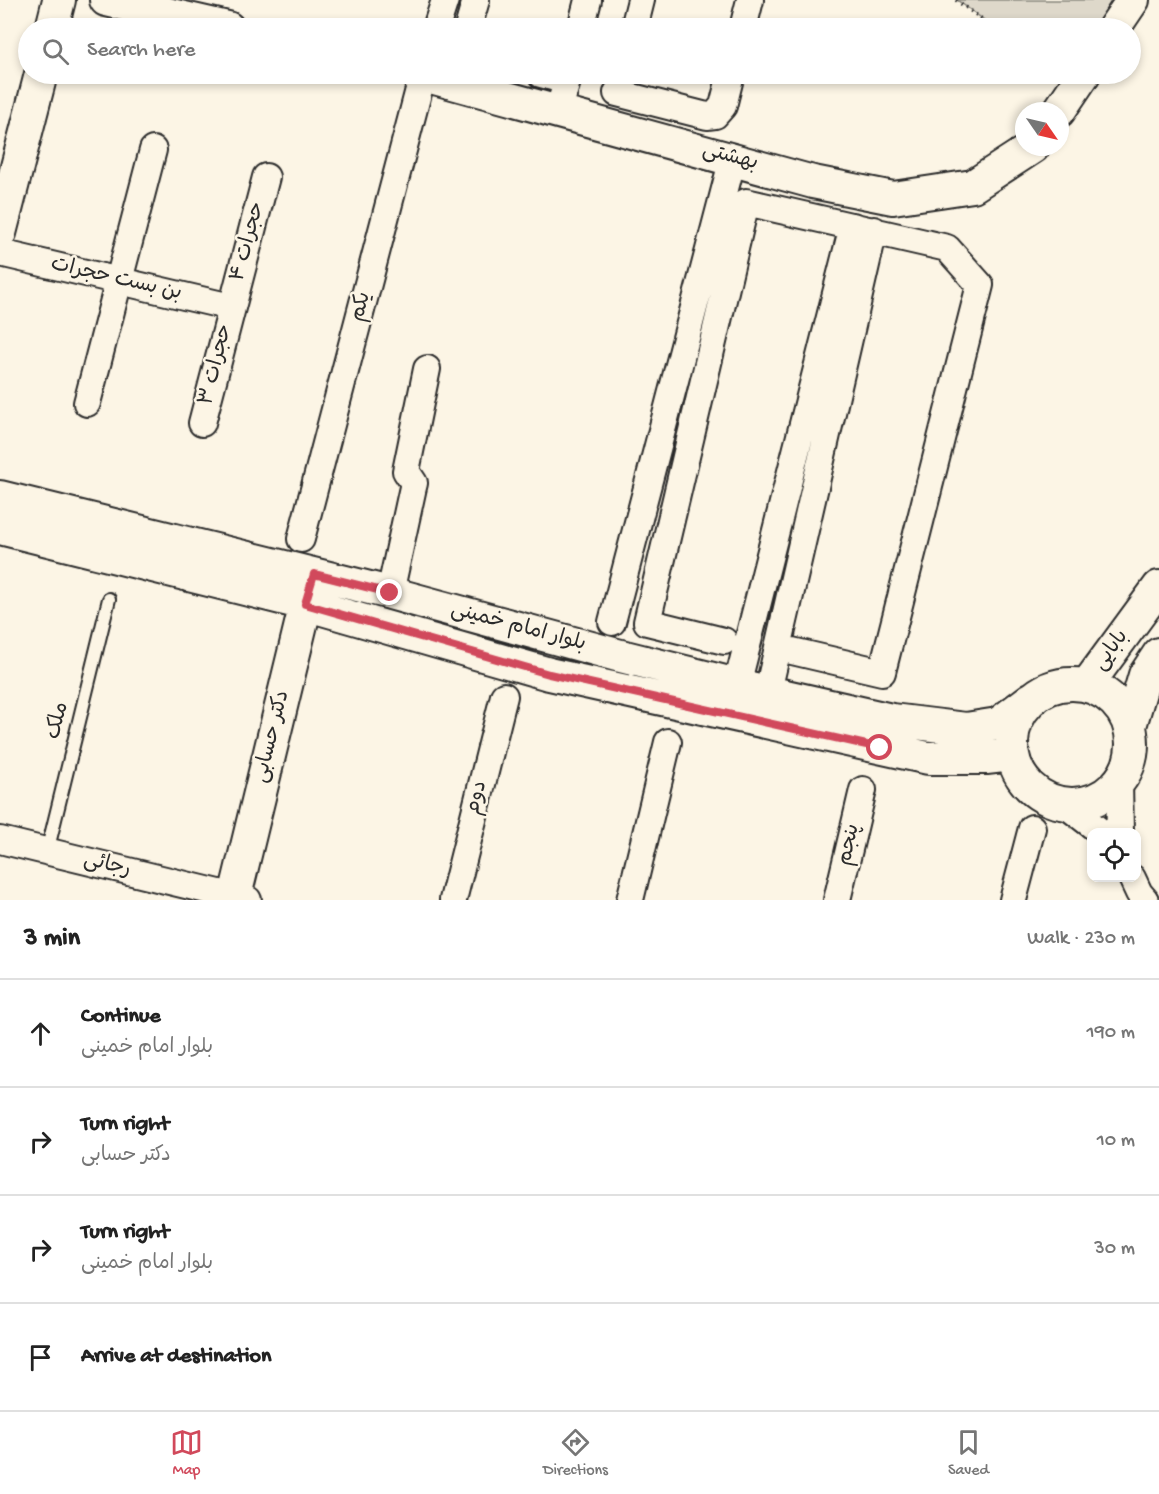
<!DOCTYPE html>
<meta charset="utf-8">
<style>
body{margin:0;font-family:"Gochi Hand","Playpen Sans Arabic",sans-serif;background:#f6f6f6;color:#222}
.controls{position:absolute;right:18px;bottom:18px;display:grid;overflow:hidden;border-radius:12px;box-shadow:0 3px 9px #0003}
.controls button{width:54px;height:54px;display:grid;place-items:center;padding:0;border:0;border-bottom:2px solid #e0e0e0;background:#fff;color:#222;font:30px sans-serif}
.compass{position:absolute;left:1015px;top:102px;width:54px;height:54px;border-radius:50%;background:#fff;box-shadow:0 3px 9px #0003;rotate:124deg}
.stop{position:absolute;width:18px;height:18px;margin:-14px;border:4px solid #d1495b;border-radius:50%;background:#fff}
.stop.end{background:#d1495b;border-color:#fff;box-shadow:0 2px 6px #0008}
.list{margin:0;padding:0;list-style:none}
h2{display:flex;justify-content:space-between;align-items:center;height:78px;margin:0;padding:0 24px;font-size:26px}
h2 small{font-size:20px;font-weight:400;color:#767676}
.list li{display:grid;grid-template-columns:39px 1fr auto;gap:18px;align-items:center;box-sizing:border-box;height:108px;padding:0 24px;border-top:2px solid #e0e0e0}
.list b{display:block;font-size:22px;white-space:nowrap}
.list p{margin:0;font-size:20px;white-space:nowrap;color:#767676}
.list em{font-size:20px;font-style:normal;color:#767676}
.icon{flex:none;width:33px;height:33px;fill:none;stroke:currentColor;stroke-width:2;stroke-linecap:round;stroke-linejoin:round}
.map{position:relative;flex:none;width:1159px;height:900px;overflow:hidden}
.search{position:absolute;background:#fff;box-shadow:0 3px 9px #0003;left:18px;right:18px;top:18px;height:66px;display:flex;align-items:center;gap:15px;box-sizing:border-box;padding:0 21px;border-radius:33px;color:#767676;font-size:22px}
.sheet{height:510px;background:#fff}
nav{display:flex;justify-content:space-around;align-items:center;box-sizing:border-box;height:84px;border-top:2px solid #e0e0e0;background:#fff;font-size:16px;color:#767676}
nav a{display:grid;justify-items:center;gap:3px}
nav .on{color:#d1495b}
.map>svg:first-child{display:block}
.park{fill:#ded8ca;stroke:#84827a;stroke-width:1.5}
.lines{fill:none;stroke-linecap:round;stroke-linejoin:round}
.service-casing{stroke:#2b2b2b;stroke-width:16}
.minor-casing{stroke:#2b2b2b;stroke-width:30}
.tertiary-casing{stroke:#2b2b2b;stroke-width:36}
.path{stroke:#2b2b2b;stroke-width:4;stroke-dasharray:1.5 4.5;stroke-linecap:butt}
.service{stroke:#fcf5e5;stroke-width:12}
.minor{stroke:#fcf5e5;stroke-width:26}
.tertiary{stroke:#fcf5e5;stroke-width:32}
.route{stroke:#d1495b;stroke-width:8}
.labels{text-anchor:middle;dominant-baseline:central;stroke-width:5;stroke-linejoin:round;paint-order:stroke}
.street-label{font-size:21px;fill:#2b2b2b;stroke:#fcf5e5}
</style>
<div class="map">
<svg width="1159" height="900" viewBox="0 0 1159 900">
<rect width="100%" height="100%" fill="#fcf5e5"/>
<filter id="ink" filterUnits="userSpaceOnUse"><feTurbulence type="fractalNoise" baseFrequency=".0167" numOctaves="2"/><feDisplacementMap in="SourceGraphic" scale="12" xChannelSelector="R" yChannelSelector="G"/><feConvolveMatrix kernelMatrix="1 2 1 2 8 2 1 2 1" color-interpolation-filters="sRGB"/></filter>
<g filter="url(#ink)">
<!-- park -->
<path class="park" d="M 957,0 L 1115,0 L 1095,28 L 995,28 Z"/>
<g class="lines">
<defs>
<path id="service" d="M 47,852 L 109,599"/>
<path id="minor" d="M 436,28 L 445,0
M 468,28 L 476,0
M 581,28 L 588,0
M 634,28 L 641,0
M 743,28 L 750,0
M 541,74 L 567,81
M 617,93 L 707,116 L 715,115 L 723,106 L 731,74
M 558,113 L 569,74
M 0,253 L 231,307
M 87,403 L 153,150
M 202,423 L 266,177
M 301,539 L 423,74
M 390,593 L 413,487 L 414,483 L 406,471 L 427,369
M 612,622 L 733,158
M 724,641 L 647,622 L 746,202 L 947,248 L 980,285 L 882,672 L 792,651
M 737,685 L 853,226
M 768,691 L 874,230
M 1119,782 L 1120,832
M 1066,805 L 1101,832
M 0,840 L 248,900
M 1132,878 L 1139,893 L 1145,900
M 453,900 L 504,696
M 630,900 L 668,742
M 837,900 L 863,790
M 1013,900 L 1032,828"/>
<path id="tertiary" d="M 106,0 L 228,28
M 52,28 L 59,0
M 1114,28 L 1133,0
M 420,74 L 813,182 L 893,198 L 973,186 L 1033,147
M 1059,111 L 1084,74
M 0,233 L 41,74
M 0,497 L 390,593 L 617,655 L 737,685 L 892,720 L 966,729 L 998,724 L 1031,699
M 0,528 L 305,604 L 549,674 L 928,758 L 986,758 L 1012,755
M1012 744a60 60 0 1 1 120 0a60 60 0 1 1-120 0Z
M 1087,685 L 1159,587
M 1130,726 L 1145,675 L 1159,654
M 234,900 L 311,583"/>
</defs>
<!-- service casing -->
<use href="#service" class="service-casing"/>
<!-- minor casing -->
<use href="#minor" class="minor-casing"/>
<!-- tertiary casing -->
<use href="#tertiary" class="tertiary-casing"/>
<!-- path -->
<path class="path" d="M 956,0 L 994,28"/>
<!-- service -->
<use href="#service" class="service"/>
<!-- minor -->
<use href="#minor" class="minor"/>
<!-- tertiary -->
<use href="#tertiary" class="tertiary"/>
</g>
</g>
<g class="lines" filter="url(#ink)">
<!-- route -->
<path class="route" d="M 390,593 L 314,574 L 305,604 L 549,674 L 880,748"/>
</g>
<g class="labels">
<!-- street labels -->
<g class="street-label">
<text transform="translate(730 158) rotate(15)">بهشتی</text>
<text transform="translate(249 242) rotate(-75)">حجرات ۴</text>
<text transform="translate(116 280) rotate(13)">بن بست حجرات</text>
<text transform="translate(362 307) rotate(-75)">یکم</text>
<text transform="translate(217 365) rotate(-76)">حجرات ۳</text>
<text transform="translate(518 628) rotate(15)">بلوار امام خمینی</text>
<text transform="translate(1112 651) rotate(-54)">بابایی</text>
<text transform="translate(59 721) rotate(-76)">ملک</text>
<text transform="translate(273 737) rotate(-76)">دکتر حسابی</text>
<text transform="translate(478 798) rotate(-76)">دوم</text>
<text transform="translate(850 845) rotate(-77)">پنجم</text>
<text transform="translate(107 866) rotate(14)">رجائی</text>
</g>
</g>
</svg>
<div class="controls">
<button><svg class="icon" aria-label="locate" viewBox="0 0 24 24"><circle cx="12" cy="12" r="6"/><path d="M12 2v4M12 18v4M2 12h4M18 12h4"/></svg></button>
</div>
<svg class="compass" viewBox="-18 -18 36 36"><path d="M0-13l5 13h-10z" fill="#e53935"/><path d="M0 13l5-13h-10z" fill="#767676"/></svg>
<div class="stop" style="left:880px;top:748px"></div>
<div class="stop end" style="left:390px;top:593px"></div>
<div class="search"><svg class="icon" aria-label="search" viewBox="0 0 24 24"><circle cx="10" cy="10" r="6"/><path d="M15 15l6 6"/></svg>Search here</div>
</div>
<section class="sheet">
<h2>3 min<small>Walk · 230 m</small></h2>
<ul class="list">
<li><svg class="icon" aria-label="ahead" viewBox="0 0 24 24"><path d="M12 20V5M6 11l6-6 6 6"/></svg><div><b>Continue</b><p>بلوار امام خمینی</p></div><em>190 m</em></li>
<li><svg class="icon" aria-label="right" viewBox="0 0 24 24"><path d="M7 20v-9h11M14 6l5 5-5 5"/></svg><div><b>Turn right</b><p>دکتر حسابی</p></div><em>10 m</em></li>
<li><svg class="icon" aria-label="right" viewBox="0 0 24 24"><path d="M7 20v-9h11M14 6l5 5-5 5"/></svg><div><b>Turn right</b><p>بلوار امام خمینی</p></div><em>30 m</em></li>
<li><svg class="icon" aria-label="arrive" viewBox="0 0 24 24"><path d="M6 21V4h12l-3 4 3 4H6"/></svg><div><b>Arrive at destination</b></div></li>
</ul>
</section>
<nav>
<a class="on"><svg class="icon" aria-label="map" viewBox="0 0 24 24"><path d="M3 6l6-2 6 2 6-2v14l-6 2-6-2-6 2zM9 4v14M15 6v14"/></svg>Map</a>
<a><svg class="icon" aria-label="directions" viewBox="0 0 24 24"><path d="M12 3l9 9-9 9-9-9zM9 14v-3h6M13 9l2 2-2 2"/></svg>Directions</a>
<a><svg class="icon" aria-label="saved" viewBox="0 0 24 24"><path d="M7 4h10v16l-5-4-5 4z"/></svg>Saved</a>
</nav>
